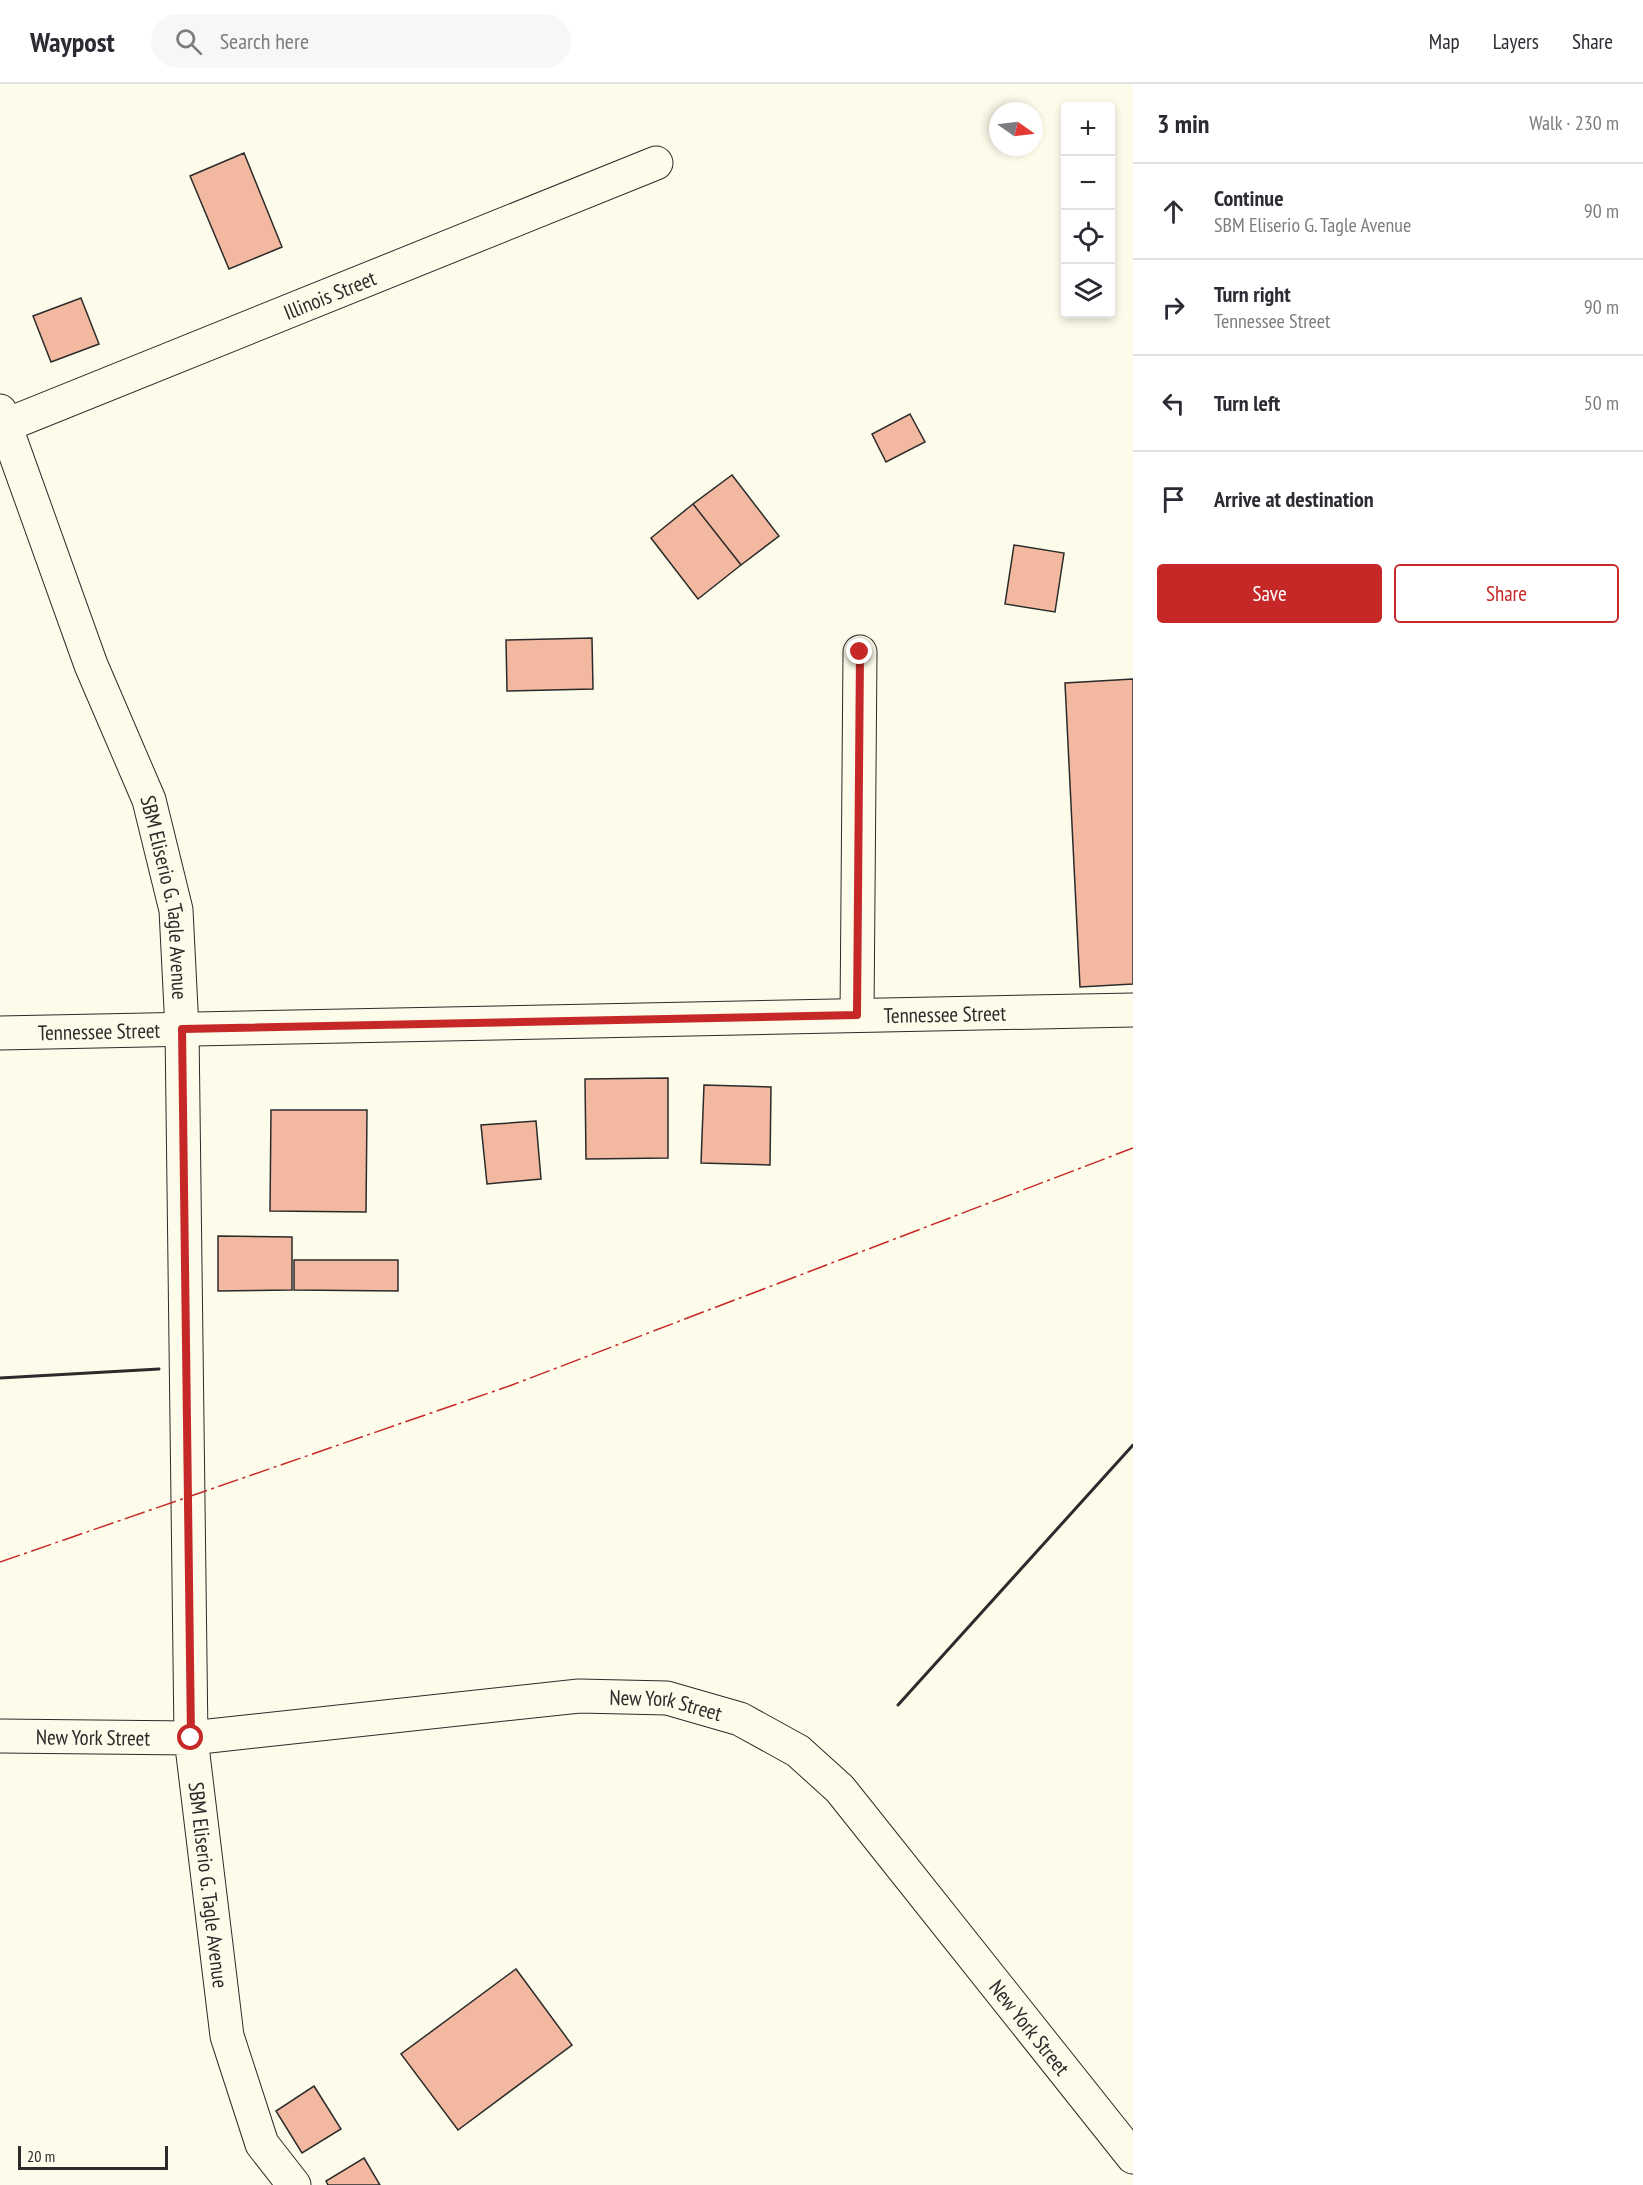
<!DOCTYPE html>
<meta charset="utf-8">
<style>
body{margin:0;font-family:"PT Sans Narrow",sans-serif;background:#f7f7f7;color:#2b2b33}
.controls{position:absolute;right:18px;top:18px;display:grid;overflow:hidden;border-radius:6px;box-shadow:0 3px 9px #0003}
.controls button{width:54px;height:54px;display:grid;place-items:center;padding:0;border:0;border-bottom:2px solid #e1e1e2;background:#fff;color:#2b2b33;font:30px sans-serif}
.compass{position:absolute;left:989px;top:18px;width:54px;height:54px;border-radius:50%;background:#fff;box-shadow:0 3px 9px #0003;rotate:104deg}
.scale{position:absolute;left:18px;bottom:15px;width:150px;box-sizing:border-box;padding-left:6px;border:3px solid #2b2b2b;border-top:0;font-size:16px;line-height:21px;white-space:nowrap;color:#2b2b2b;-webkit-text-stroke:4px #fdfbea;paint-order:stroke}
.stop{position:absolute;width:18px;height:18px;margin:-14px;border:4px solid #c62828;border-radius:50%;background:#fff}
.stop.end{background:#c62828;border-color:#fff;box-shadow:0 2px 6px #0008}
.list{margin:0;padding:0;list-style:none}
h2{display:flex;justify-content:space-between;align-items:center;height:78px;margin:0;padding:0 24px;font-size:26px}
h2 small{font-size:20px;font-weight:400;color:#7c7c81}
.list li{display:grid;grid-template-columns:39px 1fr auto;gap:18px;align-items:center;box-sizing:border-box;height:96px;padding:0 24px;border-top:2px solid #e1e1e2}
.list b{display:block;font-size:22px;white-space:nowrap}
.list p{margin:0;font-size:20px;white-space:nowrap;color:#7c7c81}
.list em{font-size:20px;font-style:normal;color:#7c7c81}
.actions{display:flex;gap:12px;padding:18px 24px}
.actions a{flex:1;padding:14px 0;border:2px solid #c62828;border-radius:6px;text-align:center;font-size:21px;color:#c62828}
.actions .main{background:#c62828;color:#fff}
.icon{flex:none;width:33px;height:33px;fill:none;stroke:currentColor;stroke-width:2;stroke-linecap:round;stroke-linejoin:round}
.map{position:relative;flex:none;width:1133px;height:2101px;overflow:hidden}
header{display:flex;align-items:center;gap:36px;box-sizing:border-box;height:84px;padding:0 30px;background:#fff;border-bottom:2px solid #e1e1e2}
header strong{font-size:28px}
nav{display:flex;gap:33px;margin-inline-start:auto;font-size:21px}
.search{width:420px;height:54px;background:#f7f7f7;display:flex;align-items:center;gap:15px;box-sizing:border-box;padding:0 21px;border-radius:33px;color:#7c7c81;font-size:22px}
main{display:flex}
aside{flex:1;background:#fff}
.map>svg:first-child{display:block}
.building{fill:#f2b8a0;stroke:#2b2b2b;stroke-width:1.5}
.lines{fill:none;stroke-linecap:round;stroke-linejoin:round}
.minor-casing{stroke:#2b2b2b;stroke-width:35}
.tertiary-casing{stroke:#2b2b2b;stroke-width:35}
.minor{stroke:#fdfbea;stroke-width:33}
.tertiary{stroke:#fdfbea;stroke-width:33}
.wall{stroke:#2b2b2b;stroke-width:3}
.power{stroke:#c62828;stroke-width:1.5;stroke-dasharray:21 4.5 3 4.5;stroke-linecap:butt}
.route{stroke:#c62828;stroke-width:8}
.labels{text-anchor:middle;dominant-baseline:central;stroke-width:4.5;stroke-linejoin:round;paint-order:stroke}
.street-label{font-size:21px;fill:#2b2b2b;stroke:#fdfbea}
</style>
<header>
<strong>Waypost</strong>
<div class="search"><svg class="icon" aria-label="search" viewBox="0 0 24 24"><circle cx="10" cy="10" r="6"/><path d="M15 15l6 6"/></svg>Search here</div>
<nav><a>Map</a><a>Layers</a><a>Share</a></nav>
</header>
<main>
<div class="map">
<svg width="1133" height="2101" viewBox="0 0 1133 2101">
<rect width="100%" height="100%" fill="#fdfbea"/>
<!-- building -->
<path class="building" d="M 244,69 L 282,163 L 229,185 L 190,92 Z
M 81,214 L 99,260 L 51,278 L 33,232 Z
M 910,330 L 925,358 L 886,378 L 872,350 Z
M 732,391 L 779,452 L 741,481 L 693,420 Z
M 693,420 L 741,481 L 698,515 L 651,454 Z
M 1014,461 L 1064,469 L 1055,528 L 1005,520 Z
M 592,554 L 593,605 L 507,607 L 506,556 Z
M 1133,595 L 1133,900 L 1080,903 L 1065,599 Z
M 668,994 L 668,1074 L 586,1075 L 585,995 Z
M 704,1001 L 771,1003 L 770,1081 L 701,1079 Z
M 271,1026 L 367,1026 L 366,1128 L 270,1127 Z
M 536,1037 L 541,1095 L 487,1100 L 481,1041 Z
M 218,1152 L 292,1153 L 292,1206 L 218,1207 Z
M 294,1176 L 398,1176 L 398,1207 L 294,1206 Z
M 516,1885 L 572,1961 L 458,2046 L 401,1970 Z
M 314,2002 L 341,2045 L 302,2069 L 276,2027 Z
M 364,2074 L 380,2101 L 328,2101 L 326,2097 Z"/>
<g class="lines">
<defs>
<g id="minor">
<path id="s1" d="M 0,327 L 91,581 L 149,716 L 176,826 L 182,945 L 191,1654 L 579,1612 L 667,1614 L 740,1635 L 798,1667 L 840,1705 L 1133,2073"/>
<path id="s2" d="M 4,342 L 656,79"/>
<path d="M 857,931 L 860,568"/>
<path id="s3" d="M 0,949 L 1133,926"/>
</g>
<g id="tertiary">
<path id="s4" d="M 0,1652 L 191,1654 L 227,1952 L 262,2060 L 294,2101"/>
</g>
</defs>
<!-- minor casing -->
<use href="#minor" class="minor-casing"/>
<!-- tertiary casing -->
<use href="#tertiary" class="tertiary-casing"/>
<!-- minor -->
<use href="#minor" class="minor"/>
<!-- tertiary -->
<use href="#tertiary" class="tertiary"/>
<!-- wall -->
<path class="wall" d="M 0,1294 L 159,1285
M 898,1621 L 1133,1361"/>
<!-- power -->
<path class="power" d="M 0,1478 L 512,1301 L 1133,1064"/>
</g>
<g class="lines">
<!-- route -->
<path class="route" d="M 191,1654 L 182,945 L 857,931 L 860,568"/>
</g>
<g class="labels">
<!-- street labels -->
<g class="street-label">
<text stroke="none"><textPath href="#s2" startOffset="351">Illinois Street</textPath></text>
<text stroke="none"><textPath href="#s1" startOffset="516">SBM Eliserio G. Tagle Avenue</textPath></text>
<text stroke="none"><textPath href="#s3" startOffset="945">Tennessee Street</textPath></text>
<text stroke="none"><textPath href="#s3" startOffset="99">Tennessee Street</textPath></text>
<text stroke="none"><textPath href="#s1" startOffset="1836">New York Street</textPath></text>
<text stroke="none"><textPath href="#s4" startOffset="93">New York Street</textPath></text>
<text stroke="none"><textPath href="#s4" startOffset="339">SBM Eliserio G. Tagle Avenue</textPath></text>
<text stroke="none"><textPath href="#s1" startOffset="2340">New York Street</textPath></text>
</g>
</g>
</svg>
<div class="controls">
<button>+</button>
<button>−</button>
<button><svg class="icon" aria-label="locate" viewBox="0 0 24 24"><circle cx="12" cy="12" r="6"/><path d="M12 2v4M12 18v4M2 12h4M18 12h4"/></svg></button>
<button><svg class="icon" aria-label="layers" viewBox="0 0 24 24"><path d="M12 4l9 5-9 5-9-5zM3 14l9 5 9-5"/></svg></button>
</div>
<svg class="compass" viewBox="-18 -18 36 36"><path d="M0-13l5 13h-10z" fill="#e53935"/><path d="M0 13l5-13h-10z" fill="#7c7c81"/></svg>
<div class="scale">20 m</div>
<div class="stop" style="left:191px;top:1654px"></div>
<div class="stop end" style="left:860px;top:568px"></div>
</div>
<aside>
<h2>3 min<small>Walk · 230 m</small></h2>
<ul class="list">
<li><svg class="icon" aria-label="ahead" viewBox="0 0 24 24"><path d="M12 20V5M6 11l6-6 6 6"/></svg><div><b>Continue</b><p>SBM Eliserio G. Tagle Avenue</p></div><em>90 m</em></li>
<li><svg class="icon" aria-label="right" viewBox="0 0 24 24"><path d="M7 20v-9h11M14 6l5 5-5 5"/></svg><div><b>Turn right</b><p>Tennessee Street</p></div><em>90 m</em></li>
<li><svg class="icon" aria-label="left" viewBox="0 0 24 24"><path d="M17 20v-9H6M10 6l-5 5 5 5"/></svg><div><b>Turn left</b></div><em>50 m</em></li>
<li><svg class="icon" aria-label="arrive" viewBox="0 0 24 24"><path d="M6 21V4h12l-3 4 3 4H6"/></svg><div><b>Arrive at destination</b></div></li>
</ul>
<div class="actions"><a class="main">Save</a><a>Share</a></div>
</aside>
</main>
